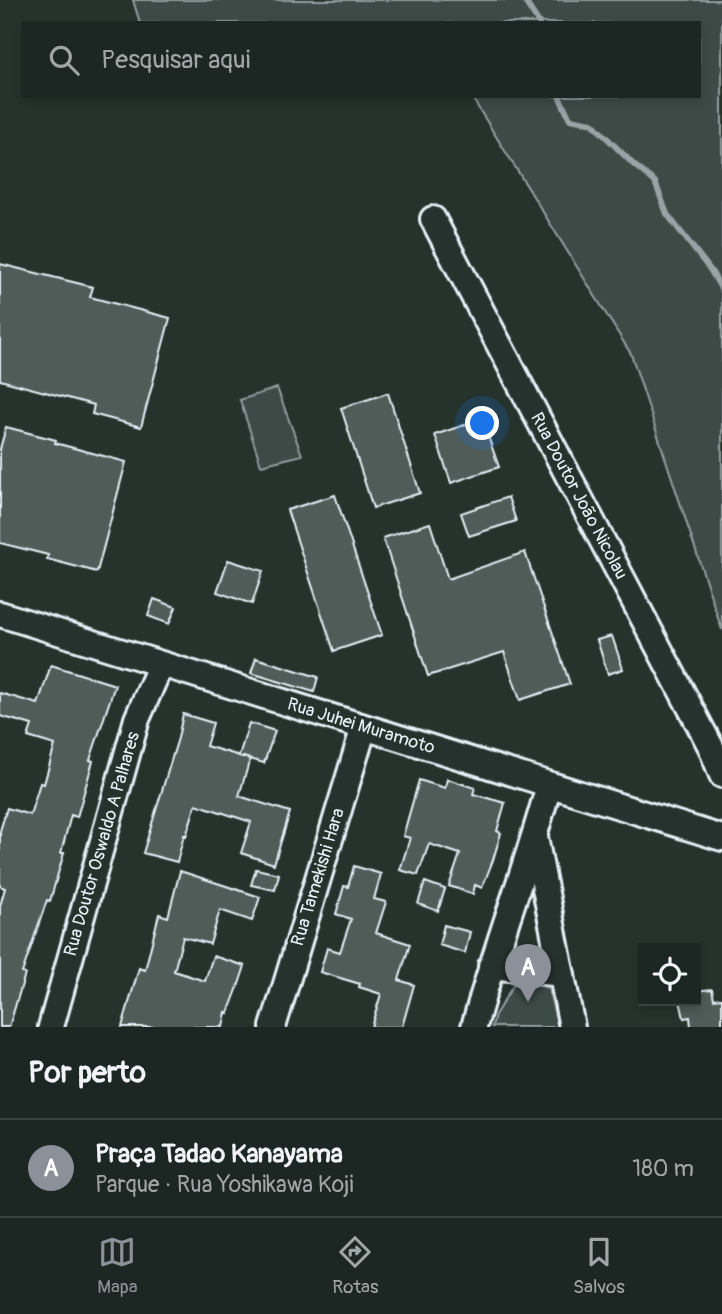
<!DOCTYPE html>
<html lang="pt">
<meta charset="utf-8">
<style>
body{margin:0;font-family:Pangolin,sans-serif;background:#29322f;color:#f1f3f6}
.controls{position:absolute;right:21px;bottom:21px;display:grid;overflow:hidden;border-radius:0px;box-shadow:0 4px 10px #0003}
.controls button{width:63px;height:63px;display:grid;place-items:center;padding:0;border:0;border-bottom:2px solid #3a4340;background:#1c2622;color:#f1f3f6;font:35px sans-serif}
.you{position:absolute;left:483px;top:424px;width:24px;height:24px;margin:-18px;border:5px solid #fff;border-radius:50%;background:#1a73e8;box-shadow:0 0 0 10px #1a73e833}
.badge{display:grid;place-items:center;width:46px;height:46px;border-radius:50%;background:#8c9099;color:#fff;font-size:23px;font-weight:700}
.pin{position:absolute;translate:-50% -58px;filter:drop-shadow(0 2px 4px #0008)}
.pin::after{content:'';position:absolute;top:37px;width:24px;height:21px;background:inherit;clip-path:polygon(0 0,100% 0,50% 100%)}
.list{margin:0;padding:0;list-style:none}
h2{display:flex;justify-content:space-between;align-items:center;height:91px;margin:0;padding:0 28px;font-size:30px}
h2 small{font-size:23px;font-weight:400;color:#a0a5a5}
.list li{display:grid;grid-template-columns:46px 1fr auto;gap:21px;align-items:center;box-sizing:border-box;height:98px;padding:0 28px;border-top:2px solid #3a4340}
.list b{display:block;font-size:26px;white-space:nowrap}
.list p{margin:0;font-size:23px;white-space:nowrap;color:#a0a5a5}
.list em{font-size:23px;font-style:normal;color:#a0a5a5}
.icon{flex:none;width:38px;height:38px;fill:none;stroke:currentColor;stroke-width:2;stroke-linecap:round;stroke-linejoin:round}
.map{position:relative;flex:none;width:722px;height:1027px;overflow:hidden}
.search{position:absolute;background:#1c2622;box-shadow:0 4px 10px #0003;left:21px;right:21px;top:21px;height:77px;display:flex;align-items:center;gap:18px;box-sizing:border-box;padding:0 24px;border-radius:0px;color:#a0a5a5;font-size:26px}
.sheet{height:189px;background:#1c2622}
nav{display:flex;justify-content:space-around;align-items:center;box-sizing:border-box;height:98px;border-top:2px solid #3a4340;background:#1c2622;font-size:19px;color:#a0a5a5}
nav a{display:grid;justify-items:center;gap:4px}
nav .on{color:#8c9099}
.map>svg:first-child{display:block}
.green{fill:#3e4b47;stroke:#939ea0;stroke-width:2}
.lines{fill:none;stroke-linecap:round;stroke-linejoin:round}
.stream{stroke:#98a3a5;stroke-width:6}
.building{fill:#505c59;stroke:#e8f1f8;stroke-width:2}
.minor-casing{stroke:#e8f1f8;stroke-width:30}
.minor{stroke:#26332d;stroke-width:24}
.labels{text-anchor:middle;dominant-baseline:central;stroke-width:6;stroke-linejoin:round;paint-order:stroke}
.street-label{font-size:18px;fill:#e8f1f8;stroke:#26332d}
</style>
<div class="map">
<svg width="722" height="1027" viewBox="0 0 722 1027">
<rect width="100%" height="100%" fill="#26332d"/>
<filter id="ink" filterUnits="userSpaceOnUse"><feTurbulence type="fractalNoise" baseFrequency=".0143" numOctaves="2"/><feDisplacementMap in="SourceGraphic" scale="14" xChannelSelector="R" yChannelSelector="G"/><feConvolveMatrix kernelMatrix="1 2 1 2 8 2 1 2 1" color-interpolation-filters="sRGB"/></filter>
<g filter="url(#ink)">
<!-- green -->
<path class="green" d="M 133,0 L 722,0 L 722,630 L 631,354 L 471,96 L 699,96 L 699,23 L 140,23 Z
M 277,388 L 302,455 L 261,465 L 240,400 Z
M 532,983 L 548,988 L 558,1027 L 492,1027 L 495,1015 L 514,984 Z"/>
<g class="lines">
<!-- stream -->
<path class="stream" d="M 524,0 L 539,23
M 559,96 L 570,119 L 592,123 L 634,165 L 655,182 L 667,214 L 711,271 L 722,290"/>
</g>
<!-- building -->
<path class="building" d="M 0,264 L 93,287 L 90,297 L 170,318 L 141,427 L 92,414 L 94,405 L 0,380 Z
M 388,393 L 420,493 L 373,508 L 341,408 Z
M 482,419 L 499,467 L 451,483 L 435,435 Z
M 6,427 L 56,440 L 55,443 L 126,462 L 97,572 L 47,559 L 48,555 L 0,543 L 0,449 Z
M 335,495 L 382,635 L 334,651 L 287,510 Z
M 508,497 L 516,521 L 469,536 L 461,513 Z
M 430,523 L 448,579 L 525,552 L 570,684 L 520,700 L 504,652 L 428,676 L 383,538 Z
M 228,560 L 263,571 L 252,604 L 217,592 Z
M 154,599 L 176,607 L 169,624 L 148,616 Z
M 612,636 L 623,669 L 608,674 L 597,640 Z
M 256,658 L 318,677 L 314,692 L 251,673 Z
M 51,665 L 115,685 L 90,760 L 93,761 L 77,817 L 71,815 L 61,853 L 64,853 L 50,901 L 47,900 L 22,973 L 25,974 L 9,1027 L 0,1027 L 0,906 L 5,888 L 0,886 L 0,831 L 7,808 L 30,815 L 40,783 L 44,784 L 55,745 L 28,737 L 32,725 L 0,716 L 0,693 L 38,704 Z
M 183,714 L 213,723 L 206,746 L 250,759 L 239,796 L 290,812 L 274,864 L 241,853 L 251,822 L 196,804 L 186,836 L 184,835 L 177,862 L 143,853 L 178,738 Z
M 249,723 L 275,731 L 264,763 L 239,756 Z
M 447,779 L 475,788 L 473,794 L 505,803 L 497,831 L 501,833 L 493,860 L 482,888 L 475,885 L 473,894 L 449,886 L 460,854 L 429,844 L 418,875 L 400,870 L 410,838 L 403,836 L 419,780 L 445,788 Z
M 354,866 L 381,874 L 374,899 L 386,902 L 376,933 L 410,944 L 399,980 L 414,985 L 402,1027 L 371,1027 L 381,994 L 359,987 L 360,984 L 320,972 L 327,948 L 340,952 L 351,919 L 336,914 L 344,886 L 348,887 Z
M 256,869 L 279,874 L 275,890 L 251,885 Z
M 180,871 L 260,897 L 252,921 L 220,910 L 210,944 L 183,937 L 174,971 L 205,981 L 213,956 L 245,966 L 238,987 L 228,1013 L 226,1012 L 223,1027 L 122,1027 L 139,968 L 145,970 L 159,914 L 168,917 Z
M 425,882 L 445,889 L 438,911 L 418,904 Z
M 444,925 L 470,932 L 465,953 L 439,945 Z
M 712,989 L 714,999 L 722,998 L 722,1027 L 691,1027 L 690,1017 L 684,1018 L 680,1001 L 696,1001 L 696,991 Z"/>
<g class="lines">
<defs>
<path id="minor" d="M 433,219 L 711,747 L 722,775
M 0,614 L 722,838
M 535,837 L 572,1027
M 491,966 L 562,974
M 51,1027 L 137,719 L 161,664
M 273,1027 L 364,727
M 474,1027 C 496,945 527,867 549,785"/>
</defs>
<!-- minor casing -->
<use href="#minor" class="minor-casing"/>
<!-- minor -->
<use href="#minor" class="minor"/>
</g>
</g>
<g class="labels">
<!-- street labels -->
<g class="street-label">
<text transform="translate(579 496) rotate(62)">Rua Doutor João Nicolau</text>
<text transform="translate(361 726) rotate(17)">Rua Juhei Muramoto</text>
<text transform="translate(102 844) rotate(-74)">Rua Doutor Oswaldo A Palhares</text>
<text transform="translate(318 877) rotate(-73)">Rua Tamekishi Hara</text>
</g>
</g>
</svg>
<div class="controls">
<button><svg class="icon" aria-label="locate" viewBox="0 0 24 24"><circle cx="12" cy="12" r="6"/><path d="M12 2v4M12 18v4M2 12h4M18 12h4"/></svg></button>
</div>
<div class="you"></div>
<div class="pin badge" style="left:528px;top:1002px">A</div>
<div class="search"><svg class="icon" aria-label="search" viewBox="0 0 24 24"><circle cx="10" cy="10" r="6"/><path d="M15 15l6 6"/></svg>Pesquisar aqui</div>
</div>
<section class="sheet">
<h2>Por perto<small></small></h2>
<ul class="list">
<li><span class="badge">A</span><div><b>Praça Tadao Kanayama</b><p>Parque · Rua Yoshikawa Koji</p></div><em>180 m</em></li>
</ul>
</section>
<nav>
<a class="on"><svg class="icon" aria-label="map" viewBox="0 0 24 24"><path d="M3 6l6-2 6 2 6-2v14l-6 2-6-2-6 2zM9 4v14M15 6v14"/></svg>Mapa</a>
<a><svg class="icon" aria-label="directions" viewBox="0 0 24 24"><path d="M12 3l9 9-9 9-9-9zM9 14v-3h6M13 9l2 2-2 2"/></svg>Rotas</a>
<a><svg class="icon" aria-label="saved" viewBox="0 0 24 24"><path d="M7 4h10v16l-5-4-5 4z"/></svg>Salvos</a>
</nav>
